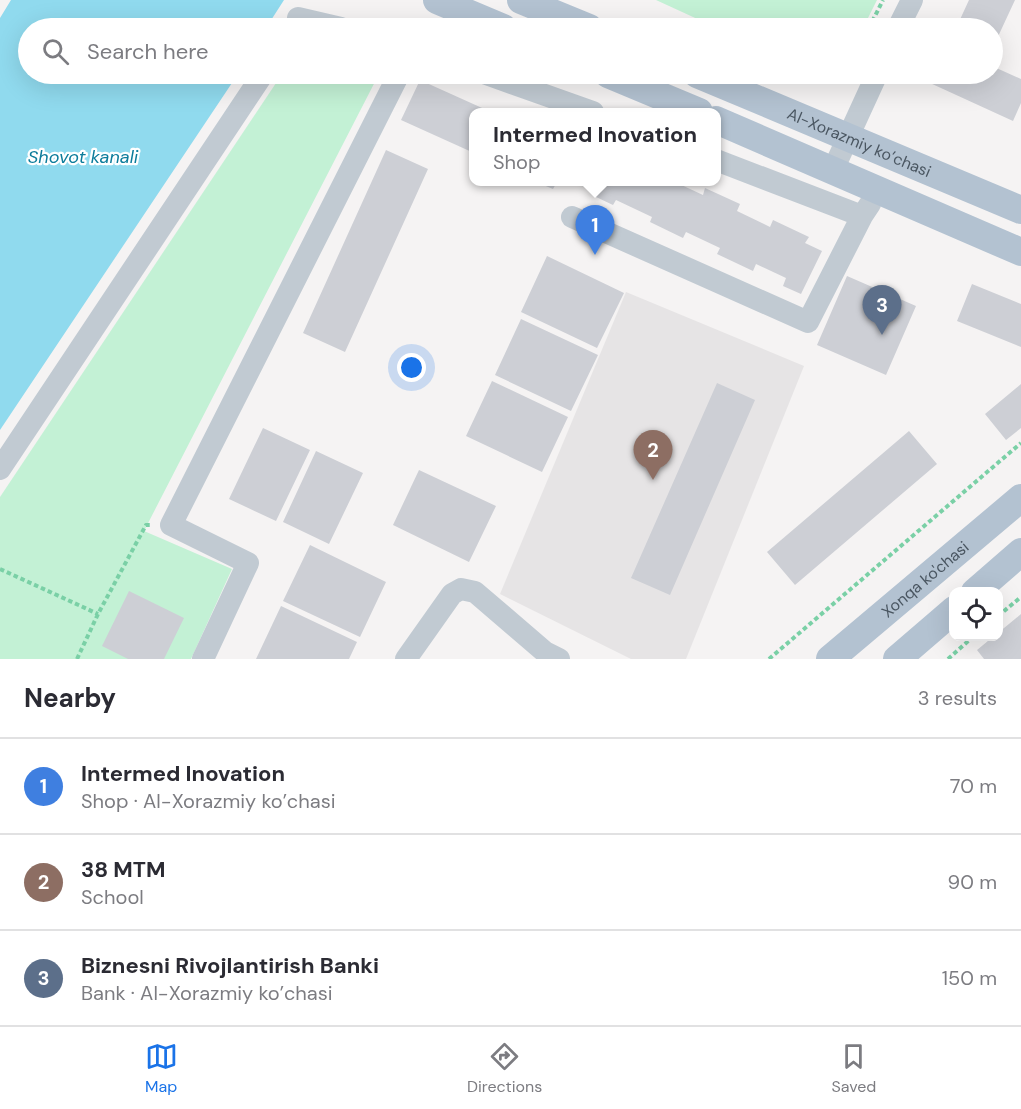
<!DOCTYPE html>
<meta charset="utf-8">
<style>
body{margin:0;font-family:"DM Sans",sans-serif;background:#f2f2f3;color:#2b2b33}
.controls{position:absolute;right:18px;bottom:18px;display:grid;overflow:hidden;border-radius:12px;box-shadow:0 6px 24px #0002}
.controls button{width:54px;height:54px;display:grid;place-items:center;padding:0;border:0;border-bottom:2px solid #e1e1e2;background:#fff;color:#2b2b33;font:30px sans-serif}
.you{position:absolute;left:412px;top:368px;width:21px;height:21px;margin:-15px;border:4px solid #fff;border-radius:50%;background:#1a73e8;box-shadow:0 0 0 9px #1a73e833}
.badge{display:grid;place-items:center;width:39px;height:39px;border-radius:50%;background:#1a73e8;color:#fff;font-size:20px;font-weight:700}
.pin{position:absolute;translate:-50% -50px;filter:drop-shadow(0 2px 3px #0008)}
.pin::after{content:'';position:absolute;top:32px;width:21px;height:18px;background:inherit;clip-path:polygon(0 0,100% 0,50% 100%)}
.popup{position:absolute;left:469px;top:108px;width:252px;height:78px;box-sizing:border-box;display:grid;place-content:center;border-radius:12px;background:#fff;filter:drop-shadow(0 2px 4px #0005);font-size:20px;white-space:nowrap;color:#7c7c81}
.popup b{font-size:22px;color:#2b2b33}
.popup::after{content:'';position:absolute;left:50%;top:100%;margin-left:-12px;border:12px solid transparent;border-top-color:#fff}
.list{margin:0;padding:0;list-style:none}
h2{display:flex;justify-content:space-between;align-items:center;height:78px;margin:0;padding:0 24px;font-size:26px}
h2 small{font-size:20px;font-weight:400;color:#7c7c81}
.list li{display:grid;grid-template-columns:39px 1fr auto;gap:18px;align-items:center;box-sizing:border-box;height:96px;padding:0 24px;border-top:2px solid #e1e1e2}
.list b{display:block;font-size:22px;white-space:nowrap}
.list p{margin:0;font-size:20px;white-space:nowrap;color:#7c7c81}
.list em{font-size:20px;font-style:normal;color:#7c7c81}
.icon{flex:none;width:33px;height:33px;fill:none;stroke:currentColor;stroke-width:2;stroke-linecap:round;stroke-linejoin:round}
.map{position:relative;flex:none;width:1021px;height:659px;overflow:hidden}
.search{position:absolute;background:#fff;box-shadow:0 6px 24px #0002;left:18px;right:18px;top:18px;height:66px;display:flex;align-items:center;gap:15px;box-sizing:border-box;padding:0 21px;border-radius:33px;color:#7c7c81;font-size:22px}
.sheet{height:366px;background:#fff}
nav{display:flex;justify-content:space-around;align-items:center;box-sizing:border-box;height:84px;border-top:2px solid #e1e1e2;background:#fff;font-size:16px;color:#7c7c81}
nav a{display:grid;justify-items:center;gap:3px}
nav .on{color:#1a73e8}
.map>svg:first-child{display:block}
.education{fill:#e6e4e5}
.green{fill:#c3f1d5}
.water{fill:#90daee}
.building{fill:#cdcfd5}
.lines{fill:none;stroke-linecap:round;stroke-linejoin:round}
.path{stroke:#7ad0a6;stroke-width:4;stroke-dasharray:4.5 3;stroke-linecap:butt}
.minor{stroke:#c1cad2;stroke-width:22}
.major{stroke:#b3c2d1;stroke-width:28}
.labels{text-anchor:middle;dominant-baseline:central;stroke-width:4.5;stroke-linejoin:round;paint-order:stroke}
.street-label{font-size:16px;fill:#4a5661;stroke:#fff}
.water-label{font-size:18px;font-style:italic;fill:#0c7c9b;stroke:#fff}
</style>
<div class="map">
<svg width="1021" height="659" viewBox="0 0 1021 659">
<rect width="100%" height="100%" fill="#f5f3f3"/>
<!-- education -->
<path class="education" d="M 626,292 L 804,366 L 686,659 L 631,659 L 500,594 Z"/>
<!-- green -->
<path class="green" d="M 656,0 L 877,0 L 863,28 L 717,28 Z
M 282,74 L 379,74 L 144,531 L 232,569 L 191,659 L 0,659 L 0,497 Z
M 814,74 L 842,74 L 837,84 Z"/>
<!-- water -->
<path class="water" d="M 11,0 L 284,0 L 266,28 L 28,28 L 28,74 L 238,74 L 0,430 L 0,18 Z"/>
<!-- building -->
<path class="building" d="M 969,0 L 1015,0 L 995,43 L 992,42 L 992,28 L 957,26 Z
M 992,66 L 1021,79 L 1021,103 L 1013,121 L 930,83 L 935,74 L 992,74 Z
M 420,80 L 491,112 L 474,112 L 474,153 L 401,120 Z
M 386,150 L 428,169 L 345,352 L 303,333 Z
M 536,182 L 557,182 L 553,189 Z
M 601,182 L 675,182 L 703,195 L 705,188 L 740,204 L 737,211 L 770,227 L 773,220 L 809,237 L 805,243 L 822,251 L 801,294 L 783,286 L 786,278 L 756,264 L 753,271 L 717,254 L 720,248 L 686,232 L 683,238 L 650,222 L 652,217 L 616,200 L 613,205 L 594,196 Z
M 547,256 L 624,293 L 597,348 L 521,312 Z
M 847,276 L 916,306 L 886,375 L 817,345 Z
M 972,284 L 1021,304 L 1021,347 L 957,321 Z
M 521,319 L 598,355 L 571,411 L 495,375 Z
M 492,381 L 568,417 L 542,472 L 466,436 Z
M 717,383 L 755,400 L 670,595 L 631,578 Z
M 1021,384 L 1021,428 L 1006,440 L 985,414 Z
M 263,428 L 310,450 L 276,521 L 229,499 Z
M 909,431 L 937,464 L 795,585 L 767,552 Z
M 316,451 L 363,473 L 329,544 L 283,522 Z
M 419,470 L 496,506 L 469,562 L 393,525 Z
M 310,545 L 386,582 L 360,637 L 283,601 Z
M 129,591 L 184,618 L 164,659 L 128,659 L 102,646 Z
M 281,606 L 357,642 L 349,659 L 256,659 Z
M 1021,614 L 1021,659 L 984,659 L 977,650 L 994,636 L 998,636 L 998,633 Z"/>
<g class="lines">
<!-- path -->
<path class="path" d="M 869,28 L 883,0
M 0,569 L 98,614
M 998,616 L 1021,597
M 77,659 L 98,614 L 146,525 L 152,525
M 769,659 L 1021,443
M 948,659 L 974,636"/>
<!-- minor -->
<path class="minor" d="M 298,18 L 341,28
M 898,28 L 912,0
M 486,74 L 593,112
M 716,160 L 862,216 L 870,204
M 833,170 L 877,74
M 572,217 L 808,322 L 862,216
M 0,469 L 263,74
M 203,659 L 248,563 L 171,525 L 399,74
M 406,659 L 452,594 L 461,589 L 475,592 L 545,652 L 559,659"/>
<!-- major -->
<g class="major">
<path d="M 437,0 L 503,28"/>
<path d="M 521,0 L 589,28"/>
<path d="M 608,74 L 699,112"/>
<path id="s1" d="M 697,74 L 1021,210"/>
<path d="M 716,120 L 1021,252"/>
<path d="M 975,592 L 1021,552"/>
<path id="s2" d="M 830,659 L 1021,498"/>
<path d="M 897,659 L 954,610"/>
</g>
</g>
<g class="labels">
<!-- street labels -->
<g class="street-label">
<text stroke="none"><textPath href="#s1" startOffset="176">Al-Xorazmiy ko’chasi</textPath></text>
<text stroke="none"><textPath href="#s2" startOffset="124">Xonqa ko'chasi</textPath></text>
</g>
<!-- water labels -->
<g class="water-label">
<text x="83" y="157">Shovot kanali</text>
</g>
</g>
</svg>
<div class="controls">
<button><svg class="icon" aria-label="locate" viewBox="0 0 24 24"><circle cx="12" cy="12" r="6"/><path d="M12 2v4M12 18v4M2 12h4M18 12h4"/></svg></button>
</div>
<div class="you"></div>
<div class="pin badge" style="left:595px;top:255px;background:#3f7fe0">1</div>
<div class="popup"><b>Intermed Inovation</b>Shop</div>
<div class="pin badge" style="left:653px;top:480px;background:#8d6e63">2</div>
<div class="pin badge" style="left:882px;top:335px;background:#5c6f8a">3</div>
<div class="search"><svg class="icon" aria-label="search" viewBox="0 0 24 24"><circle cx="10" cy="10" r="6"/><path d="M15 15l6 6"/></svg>Search here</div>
</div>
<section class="sheet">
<h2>Nearby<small>3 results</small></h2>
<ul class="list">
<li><span class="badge" style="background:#3f7fe0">1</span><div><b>Intermed Inovation</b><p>Shop · Al-Xorazmiy ko’chasi</p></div><em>70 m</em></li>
<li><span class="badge" style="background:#8d6e63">2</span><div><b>38 MTM</b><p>School</p></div><em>90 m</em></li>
<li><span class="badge" style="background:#5c6f8a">3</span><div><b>Biznesni Rivojlantirish Banki</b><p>Bank · Al-Xorazmiy ko’chasi</p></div><em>150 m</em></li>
</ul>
</section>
<nav>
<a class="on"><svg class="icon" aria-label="map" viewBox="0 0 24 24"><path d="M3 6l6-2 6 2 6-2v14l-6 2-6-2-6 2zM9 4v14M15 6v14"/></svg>Map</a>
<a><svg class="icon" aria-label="directions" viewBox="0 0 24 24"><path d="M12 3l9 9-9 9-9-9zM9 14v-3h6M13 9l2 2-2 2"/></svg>Directions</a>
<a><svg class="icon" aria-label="saved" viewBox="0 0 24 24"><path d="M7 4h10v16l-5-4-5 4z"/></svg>Saved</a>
</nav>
